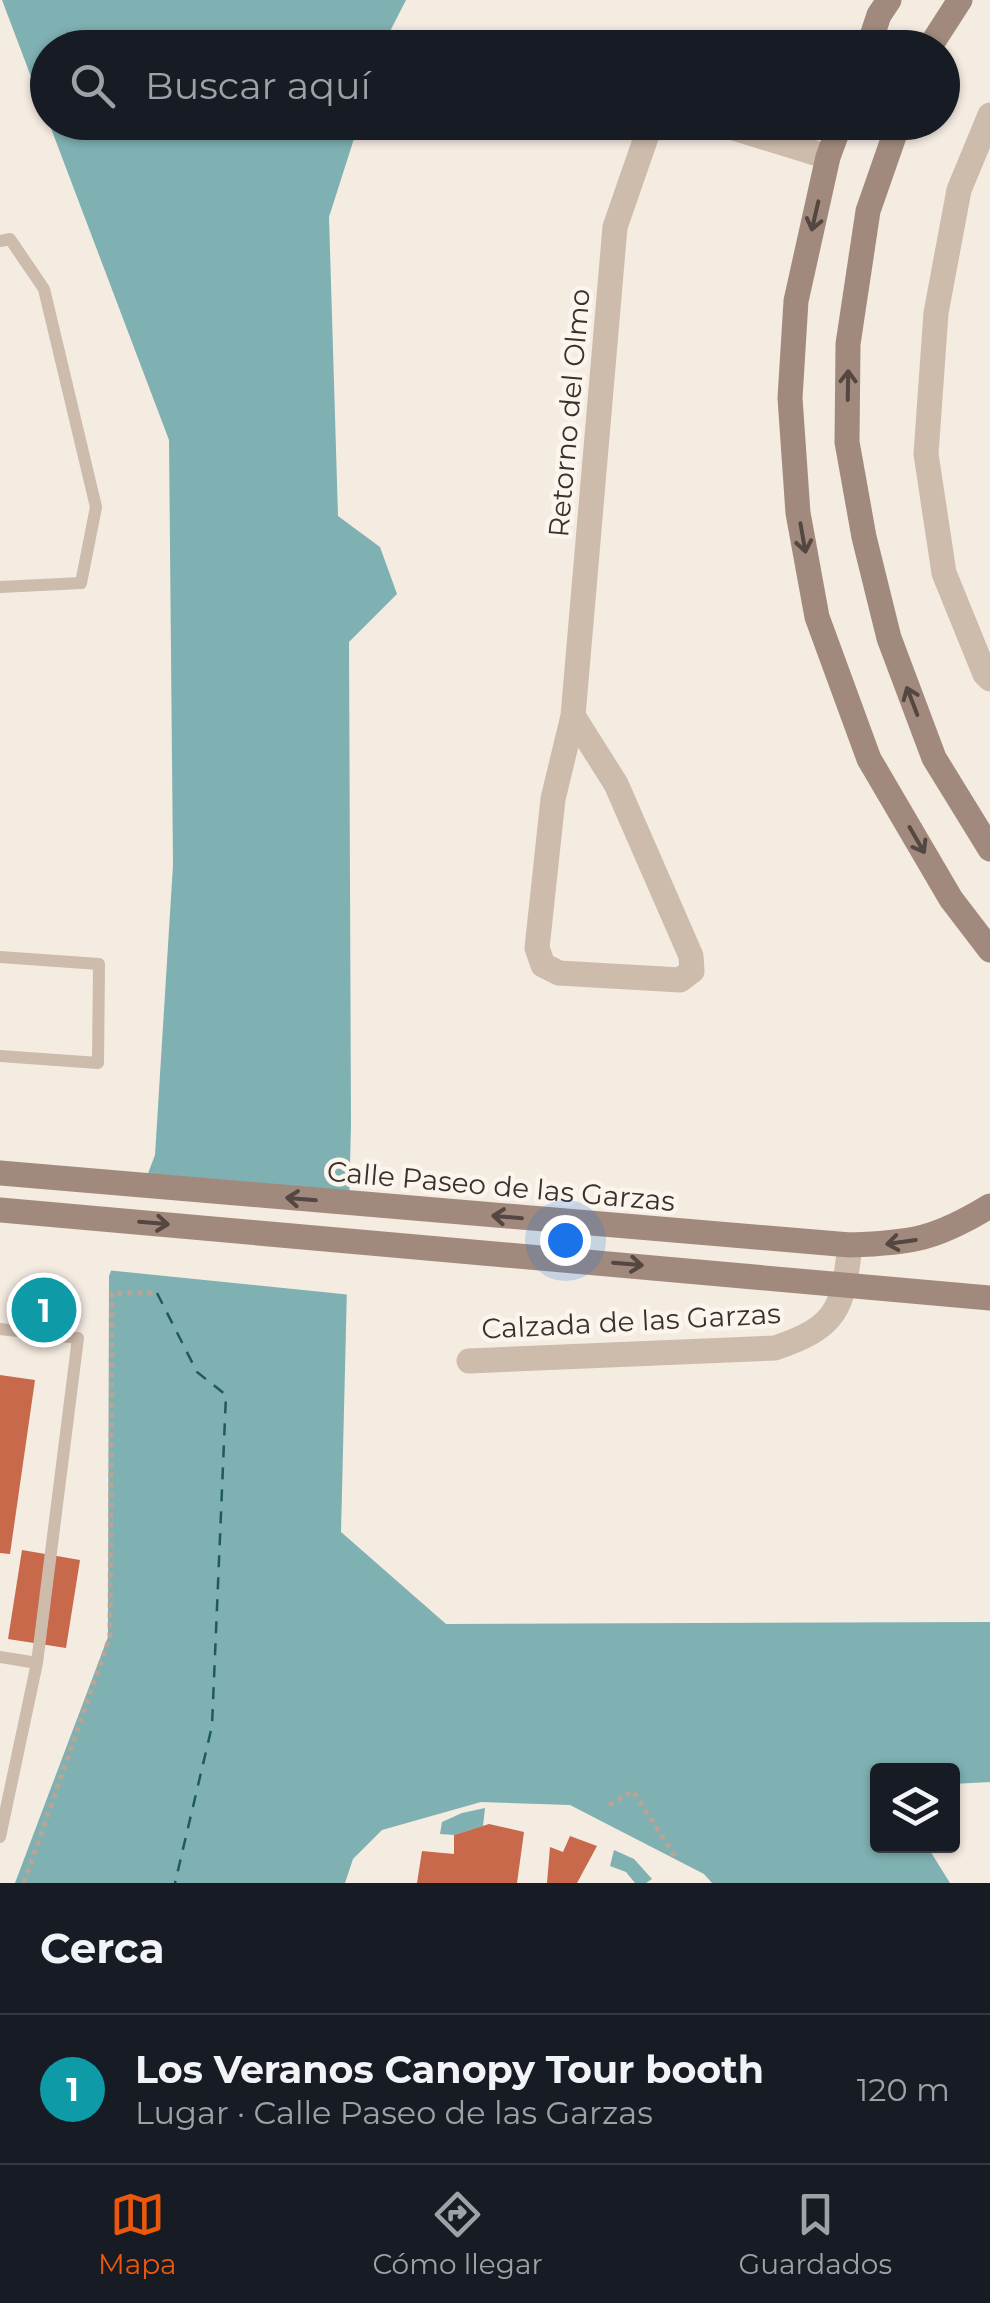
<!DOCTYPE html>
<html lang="es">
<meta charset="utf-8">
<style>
body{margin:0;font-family:Montserrat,sans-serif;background:#242831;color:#f1f3f6}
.controls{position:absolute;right:30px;bottom:30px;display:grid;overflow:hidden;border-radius:10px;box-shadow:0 2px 8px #0004}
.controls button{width:90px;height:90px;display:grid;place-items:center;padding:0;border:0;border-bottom:2px solid #363941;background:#171b24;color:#f1f3f6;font:50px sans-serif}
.you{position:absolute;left:565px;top:1240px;width:35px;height:35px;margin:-25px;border:8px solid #fff;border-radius:50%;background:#1a73e8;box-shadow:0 0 0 15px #1a73e833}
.badge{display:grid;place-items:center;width:65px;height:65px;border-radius:50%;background:#ea580c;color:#fff;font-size:32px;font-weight:700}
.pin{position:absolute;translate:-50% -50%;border:5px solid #fff;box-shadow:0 2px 10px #0006}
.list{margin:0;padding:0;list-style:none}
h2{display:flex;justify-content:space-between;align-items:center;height:130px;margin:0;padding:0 40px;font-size:42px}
h2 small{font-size:32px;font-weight:400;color:#9ea1a6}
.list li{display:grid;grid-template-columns:65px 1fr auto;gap:30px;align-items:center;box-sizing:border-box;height:150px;padding:0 40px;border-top:2px solid #363941}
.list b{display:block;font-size:38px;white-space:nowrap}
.list p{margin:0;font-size:32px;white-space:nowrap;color:#9ea1a6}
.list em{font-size:32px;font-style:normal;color:#9ea1a6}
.icon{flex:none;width:55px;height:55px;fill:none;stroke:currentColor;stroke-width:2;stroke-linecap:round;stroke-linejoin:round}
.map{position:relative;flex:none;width:990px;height:1883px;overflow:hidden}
.search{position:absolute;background:#171b24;box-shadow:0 2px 8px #0004;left:30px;right:30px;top:30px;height:110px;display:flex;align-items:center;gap:25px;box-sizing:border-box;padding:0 35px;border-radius:55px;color:#9ea1a6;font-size:38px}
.sheet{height:280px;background:#171b24}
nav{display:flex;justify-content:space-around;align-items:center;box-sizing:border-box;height:140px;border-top:2px solid #363941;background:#171b24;font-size:28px;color:#9ea1a6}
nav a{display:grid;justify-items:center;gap:5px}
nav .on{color:#ea580c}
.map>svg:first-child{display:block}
.water{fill:#7fb0b2}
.pier{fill:#f4ebe1}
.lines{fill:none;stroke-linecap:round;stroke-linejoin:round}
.ferry{stroke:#1f5a5e;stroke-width:2.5;stroke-dasharray:12 10;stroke-linecap:butt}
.building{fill:#c8694b}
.path{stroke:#b9a596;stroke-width:5;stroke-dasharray:5 5;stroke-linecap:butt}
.lane{stroke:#cdbbac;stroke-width:12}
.street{stroke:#cdbbac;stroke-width:25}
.secondary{stroke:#a18a7d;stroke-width:25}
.oneway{stroke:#544640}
.labels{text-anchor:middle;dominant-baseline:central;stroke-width:9;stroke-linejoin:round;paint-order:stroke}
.street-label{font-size:28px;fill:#3b302b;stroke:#fbf5ee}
</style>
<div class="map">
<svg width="990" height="1883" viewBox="0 0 990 1883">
<rect width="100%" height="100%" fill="#f4ebe1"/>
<!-- water -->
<path class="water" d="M 2,0 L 406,0 L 382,47 L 48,48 L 47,119 Z
M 49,123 L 359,123 L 329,217 L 338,516 L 380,547 L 397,594 L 349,642 L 351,1124 L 341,1532 L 446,1624 L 990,1622 L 990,1782 L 953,1784 L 952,1770 L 878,1770 L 878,1846 L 927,1846 L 950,1883 L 712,1883 L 704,1874 L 570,1805 L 481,1802 L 382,1830 L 353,1859 L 345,1883 L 15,1883 L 108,1637 L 109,1276 L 155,1155 L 173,865 L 169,440 Z
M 485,1808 L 483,1826 L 454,1835 L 440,1834 L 442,1822 L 462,1813 Z
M 614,1850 L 634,1859 L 652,1879 L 646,1883 L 635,1883 L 626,1872 L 610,1866 Z"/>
<!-- pier -->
<path class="pier" d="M 141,1178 L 355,1200 L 352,1295 L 106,1270 Z"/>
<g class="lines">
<!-- ferry -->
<path class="ferry" d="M 157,1293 L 197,1372 L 226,1395 L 212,1726 L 175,1883"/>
</g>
<!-- building -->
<path class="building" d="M 29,1296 L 62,1301 L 58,1324 L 26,1320 Z
M 0,1375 L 35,1380 L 10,1554 L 0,1553 Z
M 22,1550 L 80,1560 L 66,1648 L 8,1639 Z
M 489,1824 L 524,1832 L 517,1883 L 417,1883 L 422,1851 L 454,1854 L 454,1835 Z
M 570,1836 L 597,1846 L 577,1883 L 547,1883 L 550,1847 L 563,1852 Z"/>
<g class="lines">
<!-- path -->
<path class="path" d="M 609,1805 L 633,1791 L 677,1860
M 24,1883 L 110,1637 L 112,1293 L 157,1293"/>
<!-- lane -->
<path class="lane" d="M 0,241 L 10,239 L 44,289 L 96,507 L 81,583 L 0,587
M 0,957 L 99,964 L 98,1063 L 0,1056
M 0,1329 L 78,1338 L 37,1663 L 0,1837
M 0,1657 L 37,1663"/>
<!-- street -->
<path class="street" d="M 990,115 L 959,190 L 936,313 L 926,454 L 944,573 L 985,674 L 990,679
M 714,122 L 828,157
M 573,716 L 616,784 L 691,956 L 692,971 L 680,980 L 559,973 L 543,965 L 537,948 L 553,799 L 573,716 L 615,227 L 649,129 L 656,122
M 469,1361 L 775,1348 C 838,1327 843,1308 850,1245"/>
<!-- secondary -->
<path class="secondary" d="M 868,48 L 879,15 L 889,0
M 929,48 L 960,0
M 841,122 L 828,157 L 796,301 L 790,398 L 798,513 L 817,617 L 869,759 L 951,899 L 990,950
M 899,122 L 868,211 L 848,344 L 847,442 L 864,537 L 889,638 L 934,758 L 990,849
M 0,1173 L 850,1245 C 912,1243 936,1239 990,1206
M 0,1210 L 990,1298"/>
</g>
<!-- one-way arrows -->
<defs><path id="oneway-shaft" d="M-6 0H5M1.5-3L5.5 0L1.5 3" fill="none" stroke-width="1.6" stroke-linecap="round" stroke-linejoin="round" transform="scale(2.5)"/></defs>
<g class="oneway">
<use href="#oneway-shaft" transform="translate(815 216) rotate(103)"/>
<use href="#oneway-shaft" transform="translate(848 385) rotate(-89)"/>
<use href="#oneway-shaft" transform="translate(803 538) rotate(80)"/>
<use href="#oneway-shaft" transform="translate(912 701) rotate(-111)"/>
<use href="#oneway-shaft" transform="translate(917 840) rotate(60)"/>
<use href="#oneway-shaft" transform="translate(301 1199) rotate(-175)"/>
<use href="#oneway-shaft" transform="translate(507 1217) rotate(-175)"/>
<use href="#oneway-shaft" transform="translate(154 1223) rotate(5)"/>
<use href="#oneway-shaft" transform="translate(901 1242) rotate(172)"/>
<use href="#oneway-shaft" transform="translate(628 1264) rotate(5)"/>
</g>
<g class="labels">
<!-- street labels -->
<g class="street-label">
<text transform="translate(569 413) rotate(-85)">Retorno del Olmo</text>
<text transform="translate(501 1186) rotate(5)">Calle Paseo de las Garzas</text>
<text transform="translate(631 1321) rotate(-3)">Calzada de las Garzas</text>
</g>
</g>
</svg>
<div class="controls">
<button><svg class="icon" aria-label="layers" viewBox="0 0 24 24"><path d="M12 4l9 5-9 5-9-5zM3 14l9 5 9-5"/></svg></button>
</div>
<div class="you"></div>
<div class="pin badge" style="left:44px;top:1310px;background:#0f9aa8">1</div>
<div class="search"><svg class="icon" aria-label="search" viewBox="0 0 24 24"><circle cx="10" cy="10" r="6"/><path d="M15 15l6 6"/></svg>Buscar aquí</div>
</div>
<section class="sheet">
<h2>Cerca<small></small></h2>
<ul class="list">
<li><span class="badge" style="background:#0f9aa8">1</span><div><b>Los Veranos Canopy Tour booth</b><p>Lugar · Calle Paseo de las Garzas</p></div><em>120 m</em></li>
</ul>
</section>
<nav>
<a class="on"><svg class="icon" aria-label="map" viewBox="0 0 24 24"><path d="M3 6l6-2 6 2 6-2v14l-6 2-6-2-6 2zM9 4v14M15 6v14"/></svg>Mapa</a>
<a><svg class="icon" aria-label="directions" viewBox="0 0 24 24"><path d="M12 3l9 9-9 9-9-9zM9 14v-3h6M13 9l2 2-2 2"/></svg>Cómo llegar</a>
<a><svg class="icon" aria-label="saved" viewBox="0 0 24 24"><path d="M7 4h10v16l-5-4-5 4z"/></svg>Guardados</a>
</nav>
